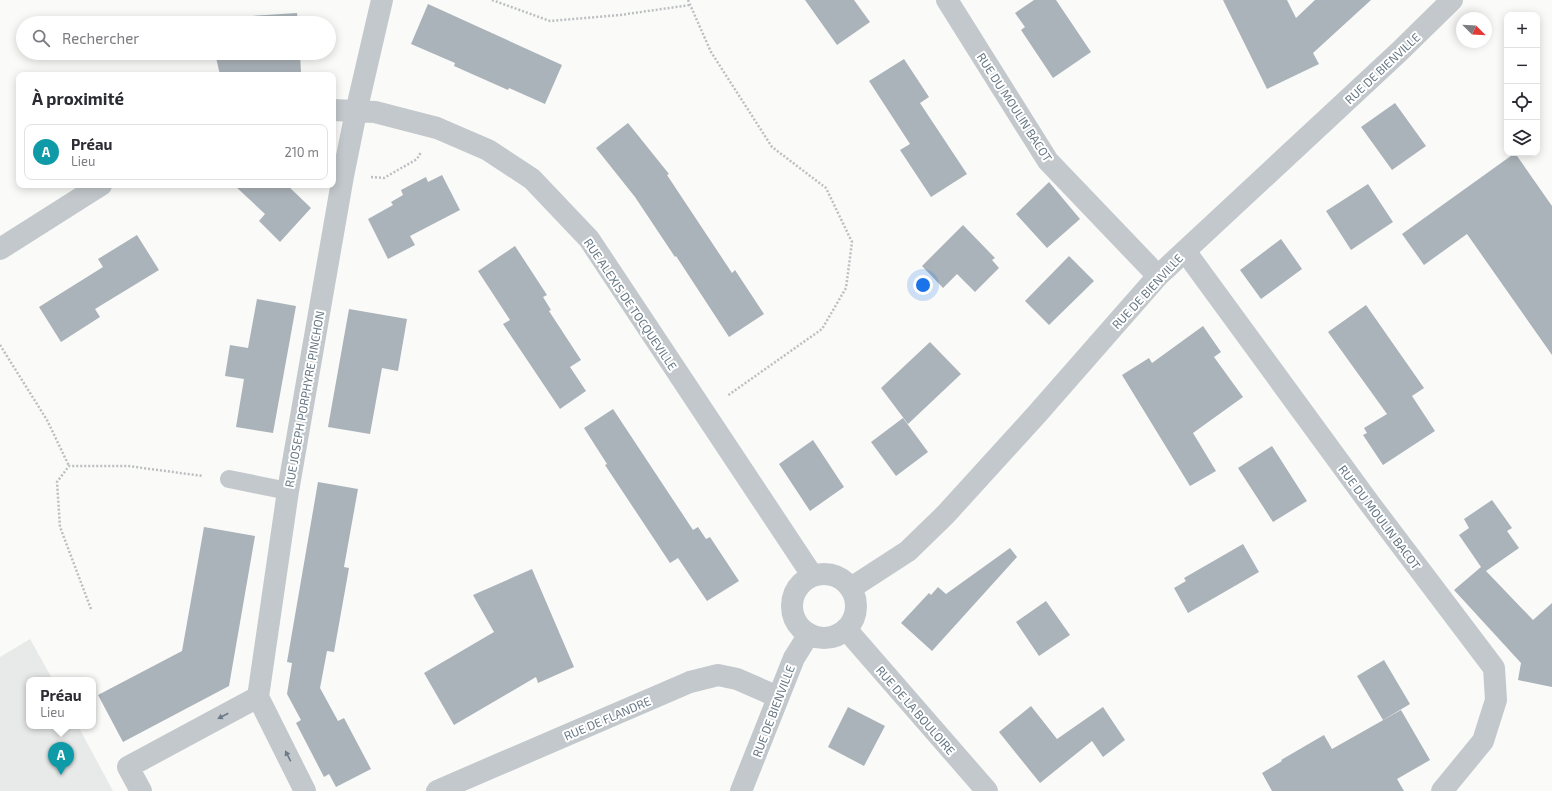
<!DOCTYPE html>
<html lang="fr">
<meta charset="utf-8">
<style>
body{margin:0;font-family:"Exo 2",sans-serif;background:#f7f7f7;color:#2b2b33}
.controls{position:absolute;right:12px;top:12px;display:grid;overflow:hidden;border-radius:8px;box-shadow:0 2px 10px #0003}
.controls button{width:36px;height:36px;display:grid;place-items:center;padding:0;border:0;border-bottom:1px solid #e1e1e2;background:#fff;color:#2b2b33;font:20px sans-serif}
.compass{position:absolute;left:1456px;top:12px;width:36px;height:36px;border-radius:50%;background:#fff;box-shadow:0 2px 10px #0003;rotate:114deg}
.you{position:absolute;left:923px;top:285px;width:14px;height:14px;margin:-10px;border:3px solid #fff;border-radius:50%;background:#1a73e8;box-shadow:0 0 0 6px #1a73e833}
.badge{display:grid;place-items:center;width:26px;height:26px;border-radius:50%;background:#1a73e8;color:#fff;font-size:13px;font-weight:700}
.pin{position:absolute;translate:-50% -33px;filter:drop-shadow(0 1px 2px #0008)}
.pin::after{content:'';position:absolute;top:21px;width:14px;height:12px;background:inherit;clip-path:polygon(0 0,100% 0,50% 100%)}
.popup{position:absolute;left:26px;top:677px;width:70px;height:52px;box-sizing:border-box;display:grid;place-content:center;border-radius:8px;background:#fff;filter:drop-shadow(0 1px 3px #0005);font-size:13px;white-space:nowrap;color:#7c7c81}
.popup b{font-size:15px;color:#2b2b33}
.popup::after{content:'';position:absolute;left:50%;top:100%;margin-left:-8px;border:8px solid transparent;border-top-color:#fff}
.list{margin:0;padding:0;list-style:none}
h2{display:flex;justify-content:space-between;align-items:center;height:52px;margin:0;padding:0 16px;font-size:17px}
h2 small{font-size:13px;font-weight:400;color:#7c7c81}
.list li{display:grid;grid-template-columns:26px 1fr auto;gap:12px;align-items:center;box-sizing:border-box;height:56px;margin:0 8px 8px;padding:0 8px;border:1px solid #e1e1e2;border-radius:8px}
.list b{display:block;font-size:15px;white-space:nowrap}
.list p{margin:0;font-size:13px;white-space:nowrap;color:#7c7c81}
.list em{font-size:13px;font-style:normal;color:#7c7c81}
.icon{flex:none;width:22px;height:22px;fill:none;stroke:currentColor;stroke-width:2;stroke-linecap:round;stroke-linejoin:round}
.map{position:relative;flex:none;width:1552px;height:791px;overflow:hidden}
.search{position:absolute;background:#fff;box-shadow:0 2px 10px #0003;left:16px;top:16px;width:320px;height:44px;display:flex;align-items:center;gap:10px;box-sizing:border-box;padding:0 14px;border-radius:22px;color:#7c7c81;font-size:15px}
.panel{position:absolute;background:#fff;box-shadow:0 2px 10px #0003;left:16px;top:72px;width:320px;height:116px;border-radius:8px}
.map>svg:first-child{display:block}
.built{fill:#e8e9e9}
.building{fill:#aab3b9}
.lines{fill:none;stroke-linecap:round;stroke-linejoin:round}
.path{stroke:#bbbfc2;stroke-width:2.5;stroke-dasharray:2 2;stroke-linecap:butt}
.service{stroke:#c3c8cc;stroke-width:18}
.minor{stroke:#c3c8cc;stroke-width:22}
.tertiary{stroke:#c3c8cc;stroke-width:22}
.oneway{fill:#6a7a87}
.labels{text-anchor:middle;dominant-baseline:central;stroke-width:4;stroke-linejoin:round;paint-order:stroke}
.street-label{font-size:12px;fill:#657683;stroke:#fff}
</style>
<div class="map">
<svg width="1552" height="791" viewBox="0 0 1552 791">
<rect width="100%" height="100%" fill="#fafaf8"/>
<!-- built -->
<path class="built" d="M 30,639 L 53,680 L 29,680 L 29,726 L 78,726 L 113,791 L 0,791 L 0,657 Z"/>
<!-- building -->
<path class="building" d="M 805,0 L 854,0 L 870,22 L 837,45 Z
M 1034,0 L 1056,0 L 1091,52 L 1053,78 L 1021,30 L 1025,27 L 1015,13 Z
M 1223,0 L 1287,0 L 1296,18 L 1315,0 L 1371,0 L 1313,53 L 1319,64 L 1267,89 Z
M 428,4 L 562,65 L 545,104 L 509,88 L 508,90 L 454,66 L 455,63 L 411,44 Z
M 297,13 L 298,23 L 208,23 L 207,19 Z
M 215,53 L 300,53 L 301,73 L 266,75 L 220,75 Z
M 904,59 L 929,97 L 920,103 L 967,174 L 931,197 L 900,150 L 910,144 L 869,81 Z
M 1395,103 L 1426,146 L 1392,170 L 1361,127 Z
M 628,123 L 669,174 L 667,175 L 732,273 L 735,270 L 764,314 L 729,337 L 676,256 L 675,257 L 635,197 L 596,148 Z
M 1515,153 L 1552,206 L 1552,355 L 1467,234 L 1424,265 L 1402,234 Z
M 442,175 L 460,210 L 410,236 L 415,245 L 388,259 L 368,219 L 393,205 L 391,202 L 403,195 L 401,190 L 426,177 L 428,182 Z
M 1049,182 L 1080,219 L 1047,248 L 1016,214 Z
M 1368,184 L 1393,222 L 1351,250 L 1326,211 Z
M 234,185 L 287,185 L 311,208 L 280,242 L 259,221 L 265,214 Z
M 963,225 L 995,258 L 992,260 L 999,268 L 975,292 L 957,274 L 943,288 L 922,266 Z
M 137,235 L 159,270 L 95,309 L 100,317 L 61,342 L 39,307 L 103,267 L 98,259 Z
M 1281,239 L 1302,269 L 1261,299 L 1240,270 Z
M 515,246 L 547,295 L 543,297 L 551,310 L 549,311 L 581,360 L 570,367 L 586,391 L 560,409 L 503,324 L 510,320 L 478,271 Z
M 1069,256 L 1094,281 L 1049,325 L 1025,301 Z
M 257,299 L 296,306 L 273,433 L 236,427 L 244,379 L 225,376 L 230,345 L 248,348 Z
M 1366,305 L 1424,388 L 1412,396 L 1435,431 L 1383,465 L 1363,435 L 1367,433 L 1364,428 L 1387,414 L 1328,332 Z
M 349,309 L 407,319 L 398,371 L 382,368 L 370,434 L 328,427 Z
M 1203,326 L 1221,352 L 1214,357 L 1243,397 L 1193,433 L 1216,471 L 1190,486 L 1122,375 L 1149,358 L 1152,363 Z
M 930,342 L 961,374 L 908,424 L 881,388 Z
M 613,409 L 693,530 L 698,527 L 706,539 L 710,537 L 739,581 L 707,601 L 678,558 L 670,563 L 605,465 L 607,464 L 584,428 Z
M 903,418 L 928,452 L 896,476 L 871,442 Z
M 813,440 L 844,487 L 810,511 L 779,464 Z
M 1272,446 L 1307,501 L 1273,522 L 1238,468 Z
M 318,482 L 358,489 L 344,567 L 349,568 L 334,652 L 327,651 L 320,688 L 338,721 L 344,718 L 371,769 L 336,787 L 329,774 L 324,777 L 296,723 L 301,720 L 287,694 L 292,663 L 287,662 Z
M 1492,500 L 1512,528 L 1507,531 L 1519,548 L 1486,571 L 1533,620 L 1552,603 L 1552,687 L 1518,680 L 1521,663 L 1454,590 L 1481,567 L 1459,535 L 1469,528 L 1464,519 Z
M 204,527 L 255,536 L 229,686 L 123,742 L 98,695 L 182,651 Z
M 1243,544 L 1259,572 L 1188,613 L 1174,588 L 1186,581 L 1184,578 Z
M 1010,548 L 1017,557 L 932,651 L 901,623 L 929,593 L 931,595 L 938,587 L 946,594 Z
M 532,569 L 574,667 L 538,683 L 536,677 L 454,725 L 424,673 L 494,632 L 473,595 Z
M 1046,601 L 1070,635 L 1039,656 L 1016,622 Z
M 1384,660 L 1410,704 L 1383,720 L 1357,676 Z
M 1031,706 L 1057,739 L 1103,707 L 1125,740 L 1103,757 L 1092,741 L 1040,783 L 999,732 Z
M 848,707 L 885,726 L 864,766 L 828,747 Z
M 1401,710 L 1430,760 L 1397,779 L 1404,791 L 1272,791 L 1262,773 L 1282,761 L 1281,760 L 1324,735 L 1332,749 Z"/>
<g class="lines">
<!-- path -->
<path class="path" d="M 492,0 L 550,21 L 620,15 L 690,5
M 688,0 L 711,52 L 772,147 L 826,188 L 852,242 L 846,288 L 822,329 L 727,396
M 371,177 L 384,178 L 417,159 L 421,152
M 0,345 L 47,420 L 69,466
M 91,609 L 60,527 L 57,482 L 69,466 L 128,466 L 203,476"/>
<!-- service -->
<path class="service" d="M 229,479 L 288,491"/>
<!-- minor -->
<path class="minor" d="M 947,0 L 1048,161 L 1158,276
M 333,110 L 375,112 L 437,128 L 488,150 L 532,179 L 589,239 L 812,575
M 0,249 L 101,185
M 1185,251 L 1370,504 L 1494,668 L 1496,700 L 1483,741 L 1442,791
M 846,629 L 987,791
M 141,791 L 128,767 L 258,697
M 305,791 L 258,697 L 288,491 L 343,176 L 356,112 L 382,0
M 437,791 L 690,682 L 718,675 L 737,679 L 778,697"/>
<!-- tertiary -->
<path class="tertiary" d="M792 606a32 32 0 1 1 64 0a32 32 0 1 1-64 0Z
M 851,588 L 908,551 L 946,514 L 1037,414 L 1158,276 L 1400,51 L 1452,0
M 741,791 L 794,658 L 809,634"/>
</g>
<!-- one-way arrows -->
<defs><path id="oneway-solid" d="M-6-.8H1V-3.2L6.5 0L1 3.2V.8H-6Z"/></defs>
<g class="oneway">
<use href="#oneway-solid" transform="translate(223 716) rotate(152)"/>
<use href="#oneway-solid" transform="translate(288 756) rotate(-117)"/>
</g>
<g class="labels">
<!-- street labels -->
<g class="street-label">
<text transform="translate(1382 68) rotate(-43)">RUE DE BIENVILLE</text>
<text transform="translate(1015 107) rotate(57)">RUE DU MOULIN BACOT</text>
<text transform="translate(1147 291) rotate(-47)">RUE DE BIENVILLE</text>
<text transform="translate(631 304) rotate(56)">RUE ALEXIS DE TOCQUEVILLE</text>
<text transform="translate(304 399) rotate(-80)">RUE JOSEPH PORPHYRE PINCHON</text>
<text transform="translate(1380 517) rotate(53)">RUE DU MOULIN BACOT</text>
<text transform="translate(916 710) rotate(49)">RUE DE LA BOULOIRE</text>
<text transform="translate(773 711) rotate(-69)">RUE DE BIENVILLE</text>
<text transform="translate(607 718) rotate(-23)">RUE DE FLANDRE</text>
</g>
</g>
</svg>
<div class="controls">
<button>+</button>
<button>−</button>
<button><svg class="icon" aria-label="locate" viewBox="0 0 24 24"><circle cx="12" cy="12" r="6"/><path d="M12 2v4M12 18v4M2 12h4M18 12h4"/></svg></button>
<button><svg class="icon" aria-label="layers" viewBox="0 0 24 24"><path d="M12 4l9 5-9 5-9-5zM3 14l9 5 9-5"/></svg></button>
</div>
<svg class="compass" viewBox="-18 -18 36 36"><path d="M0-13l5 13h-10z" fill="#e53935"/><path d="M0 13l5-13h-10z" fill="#7c7c81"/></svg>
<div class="you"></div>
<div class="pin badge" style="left:61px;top:775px;background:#0f9aa8">A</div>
<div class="popup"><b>Préau</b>Lieu</div>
<div class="search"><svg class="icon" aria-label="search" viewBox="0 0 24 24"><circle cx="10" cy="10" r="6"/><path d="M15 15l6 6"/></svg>Rechercher</div>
<section class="panel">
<h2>À proximité<small></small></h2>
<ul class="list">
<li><span class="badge" style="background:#0f9aa8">A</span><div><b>Préau</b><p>Lieu</p></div><em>210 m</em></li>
</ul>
</section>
</div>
